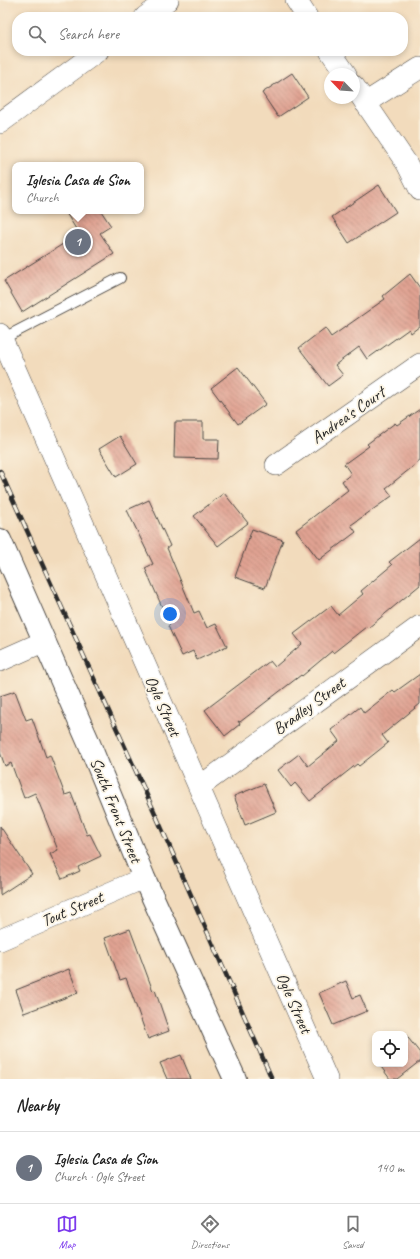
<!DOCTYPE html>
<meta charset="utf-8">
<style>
body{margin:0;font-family:Caveat,sans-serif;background:#f2f2f2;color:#222}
.controls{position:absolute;right:12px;bottom:12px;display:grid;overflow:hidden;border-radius:8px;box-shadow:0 2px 6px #0003}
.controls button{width:36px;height:36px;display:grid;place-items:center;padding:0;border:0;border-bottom:1px solid #e0e0e0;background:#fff;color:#222;font:20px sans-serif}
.compass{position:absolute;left:324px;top:68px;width:36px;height:36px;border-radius:50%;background:#fff;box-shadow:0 2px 6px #0003;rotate:295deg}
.you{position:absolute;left:170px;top:614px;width:14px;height:14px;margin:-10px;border:3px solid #fff;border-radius:50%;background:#1a73e8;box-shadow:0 0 0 6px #1a73e833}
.badge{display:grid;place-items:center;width:26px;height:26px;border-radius:50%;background:#7c3aed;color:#fff;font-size:13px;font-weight:700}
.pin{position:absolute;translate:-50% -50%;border:2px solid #fff;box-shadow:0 1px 4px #0006}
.popup{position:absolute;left:12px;top:162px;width:132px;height:52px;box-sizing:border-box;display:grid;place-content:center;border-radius:8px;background:#fff;filter:drop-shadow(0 1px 3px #0005);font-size:13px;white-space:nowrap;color:#767676}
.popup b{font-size:15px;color:#222}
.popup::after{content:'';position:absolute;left:50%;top:100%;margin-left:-8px;border:8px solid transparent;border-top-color:#fff}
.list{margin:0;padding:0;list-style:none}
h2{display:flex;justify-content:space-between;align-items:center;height:52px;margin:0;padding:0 16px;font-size:17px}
h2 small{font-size:13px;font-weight:400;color:#767676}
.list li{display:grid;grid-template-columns:26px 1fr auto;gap:12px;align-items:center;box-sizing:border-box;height:72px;padding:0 16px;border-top:1px solid #e0e0e0}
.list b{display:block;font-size:15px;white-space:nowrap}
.list p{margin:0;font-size:13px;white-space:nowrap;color:#767676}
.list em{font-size:13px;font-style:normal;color:#767676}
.icon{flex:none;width:22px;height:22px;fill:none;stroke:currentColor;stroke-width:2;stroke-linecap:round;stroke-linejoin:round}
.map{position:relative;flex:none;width:420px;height:1079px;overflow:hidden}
.search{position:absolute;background:#fff;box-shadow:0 2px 6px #0003;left:12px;right:12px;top:12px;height:44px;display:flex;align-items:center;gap:10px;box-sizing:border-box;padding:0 14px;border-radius:16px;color:#767676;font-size:15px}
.sheet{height:124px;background:#fff}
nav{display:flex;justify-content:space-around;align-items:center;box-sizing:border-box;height:56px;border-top:1px solid #e0e0e0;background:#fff;font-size:11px;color:#767676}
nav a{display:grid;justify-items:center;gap:2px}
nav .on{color:#7c3aed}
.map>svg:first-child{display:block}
.building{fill:url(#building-back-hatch)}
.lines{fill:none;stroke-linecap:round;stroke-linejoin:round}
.service-casing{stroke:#494541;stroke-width:12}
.minor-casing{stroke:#494541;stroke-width:22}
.secondary-casing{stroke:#494541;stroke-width:24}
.service{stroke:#fff;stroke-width:10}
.minor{stroke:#fff;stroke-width:21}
.secondary{stroke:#fff;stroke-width:22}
.rail-casing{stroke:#2b2b2b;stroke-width:4.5}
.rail{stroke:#fcf5e5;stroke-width:3;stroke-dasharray:9;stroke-linecap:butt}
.labels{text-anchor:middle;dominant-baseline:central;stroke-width:3.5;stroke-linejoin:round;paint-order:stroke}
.street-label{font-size:17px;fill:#2b2b2b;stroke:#fcf5e5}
</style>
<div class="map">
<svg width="420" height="1079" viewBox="0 0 420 1079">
<defs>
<pattern id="building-back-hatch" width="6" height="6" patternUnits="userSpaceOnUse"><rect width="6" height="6" fill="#e0a292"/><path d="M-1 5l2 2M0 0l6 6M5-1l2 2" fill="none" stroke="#b68477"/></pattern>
</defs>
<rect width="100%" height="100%" fill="#fcf5e5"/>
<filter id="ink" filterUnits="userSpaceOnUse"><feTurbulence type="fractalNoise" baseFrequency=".025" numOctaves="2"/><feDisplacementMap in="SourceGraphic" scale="8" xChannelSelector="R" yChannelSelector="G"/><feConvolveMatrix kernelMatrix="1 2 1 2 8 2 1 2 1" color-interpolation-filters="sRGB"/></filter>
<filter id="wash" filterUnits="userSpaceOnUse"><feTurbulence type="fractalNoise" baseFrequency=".012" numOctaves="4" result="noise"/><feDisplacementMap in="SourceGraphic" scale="16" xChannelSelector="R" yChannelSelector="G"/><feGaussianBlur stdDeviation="0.9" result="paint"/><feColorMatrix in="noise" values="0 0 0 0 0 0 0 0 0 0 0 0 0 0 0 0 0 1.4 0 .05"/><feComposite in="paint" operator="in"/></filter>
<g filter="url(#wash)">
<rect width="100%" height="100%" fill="#f2dbbc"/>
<g id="blocks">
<!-- building -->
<path class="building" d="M 292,73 L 308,97 L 278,117 L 262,93 Z
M 379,185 L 396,212 L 349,243 L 332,217 Z
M 65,211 L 101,211 L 111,226 L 100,233 L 114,254 L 22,312 L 4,281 L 79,234 Z
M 410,274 L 420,288 L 420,326 L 411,333 L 409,329 L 367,359 L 359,347 L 335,365 L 343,375 L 328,386 L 299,348 L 325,328 L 331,337 L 385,299 L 383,296 Z
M 238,367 L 266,404 L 238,424 L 211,388 Z
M 420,409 L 420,461 L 386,488 L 392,496 L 351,525 L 356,532 L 319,560 L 296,530 L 348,490 L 342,481 L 351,474 L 344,464 L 369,446 L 367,444 L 395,423 L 397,425 Z
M 175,422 L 203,422 L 203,439 L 219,439 L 218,459 L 174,458 Z
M 120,436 L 137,464 L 116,477 L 99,449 Z
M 224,493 L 248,523 L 218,546 L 194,516 Z
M 149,500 L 170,546 L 167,548 L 194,613 L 199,611 L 207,628 L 216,624 L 227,646 L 197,660 L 193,651 L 182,656 L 168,626 L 170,625 L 145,568 L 153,564 L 127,510 Z
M 252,529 L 283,540 L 265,588 L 235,577 Z
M 420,538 L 420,585 L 368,628 L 366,627 L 333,653 L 332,651 L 302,676 L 301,675 L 240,722 L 238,721 L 240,724 L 225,736 L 205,710 L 270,661 L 275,667 L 302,644 L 294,634 L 331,606 L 338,615 L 363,594 L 361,591 L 392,565 L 389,562 Z
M 420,674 L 420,704 L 382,735 L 388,743 L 359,766 L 357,764 L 310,801 L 295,783 L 291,787 L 278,770 L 299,754 L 308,766 L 339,741 L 331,730 L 360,707 L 364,713 L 393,690 L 395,692 Z
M 15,691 L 26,720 L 32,718 L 46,757 L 50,755 L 65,795 L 71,793 L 87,835 L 90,834 L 101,856 L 78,867 L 80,871 L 62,879 L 50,854 L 58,850 L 35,793 L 24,798 L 11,763 L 5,766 L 0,752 L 0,696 Z
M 264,784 L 276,812 L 245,825 L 234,796 Z
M 0,826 L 32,874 L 0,895 Z
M 130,929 L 153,991 L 155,990 L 169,1031 L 148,1039 L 126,978 L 120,980 L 105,938 Z
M 69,969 L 78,993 L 24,1013 L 16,990 Z
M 346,981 L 353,998 L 360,995 L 367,1011 L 333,1025 L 319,993 Z
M 405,1034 L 420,1053 L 420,1061 L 397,1079 L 390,1079 L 379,1064 L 405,1064 Z
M 181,1055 L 191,1079 L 167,1079 L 160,1063 Z"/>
</g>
</g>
<g filter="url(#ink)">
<use href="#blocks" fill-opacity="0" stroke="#494541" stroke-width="1"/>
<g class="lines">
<defs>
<path id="service" d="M 2,339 L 120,278"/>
<path id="minor" d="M 296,0 L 307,17
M 145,17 L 168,0
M 330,51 L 346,74
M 354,86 L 407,164 L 420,190
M 365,103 L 420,68
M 0,123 L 98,51
M 0,334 L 327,1079
M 276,465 L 420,364
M 0,661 L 45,641
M 199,787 L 420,626
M 0,940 L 144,878"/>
<path id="secondary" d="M 0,540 L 88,741 L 144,878 L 235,1079"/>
</defs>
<!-- service casing -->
<use href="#service" class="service-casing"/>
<!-- minor casing -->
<use href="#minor" class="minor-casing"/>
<!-- secondary casing -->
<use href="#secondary" class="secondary-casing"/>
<!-- service -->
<use href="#service" class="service"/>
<!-- minor -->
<use href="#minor" class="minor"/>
<!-- secondary -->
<use href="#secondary" class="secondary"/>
<defs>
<path id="rail" d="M 0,471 L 154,811 L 272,1079"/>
</defs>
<!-- rail casing -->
<use href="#rail" class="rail-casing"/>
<!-- rail -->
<use href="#rail" class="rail"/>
</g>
</g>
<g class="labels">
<!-- street labels -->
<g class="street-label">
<text transform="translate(348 415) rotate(-35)">Andrea's Court</text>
<text transform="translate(163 706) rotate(66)">Ogle Street</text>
<text transform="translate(309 706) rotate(-36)">Bradley Street</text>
<text transform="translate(116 810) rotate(68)">South Front Street</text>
<text transform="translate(72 909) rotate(-23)">Tout Street</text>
<text transform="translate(294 1003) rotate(66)">Ogle Street</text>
</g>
</g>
</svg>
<div class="controls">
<button><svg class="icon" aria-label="locate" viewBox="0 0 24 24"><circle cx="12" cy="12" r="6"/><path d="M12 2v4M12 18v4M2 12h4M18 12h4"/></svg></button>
</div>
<svg class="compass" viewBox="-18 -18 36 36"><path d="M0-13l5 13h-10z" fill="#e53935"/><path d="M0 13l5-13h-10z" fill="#767676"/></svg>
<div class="you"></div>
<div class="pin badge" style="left:78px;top:242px;background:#6b7280">1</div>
<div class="popup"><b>Iglesia Casa de Sion</b>Church</div>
<div class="search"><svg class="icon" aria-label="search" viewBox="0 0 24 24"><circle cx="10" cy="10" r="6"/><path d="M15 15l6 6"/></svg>Search here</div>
</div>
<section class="sheet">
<h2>Nearby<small></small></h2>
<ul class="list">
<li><span class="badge" style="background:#6b7280">1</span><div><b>Iglesia Casa de Sion</b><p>Church · Ogle Street</p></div><em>140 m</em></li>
</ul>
</section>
<nav>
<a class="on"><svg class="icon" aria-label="map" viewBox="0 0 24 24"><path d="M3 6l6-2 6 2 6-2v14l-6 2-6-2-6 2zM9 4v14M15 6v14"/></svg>Map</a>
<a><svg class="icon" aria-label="directions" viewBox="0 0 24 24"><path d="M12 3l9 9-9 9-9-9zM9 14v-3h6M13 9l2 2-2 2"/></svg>Directions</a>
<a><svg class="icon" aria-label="saved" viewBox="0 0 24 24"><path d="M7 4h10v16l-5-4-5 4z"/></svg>Saved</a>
</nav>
